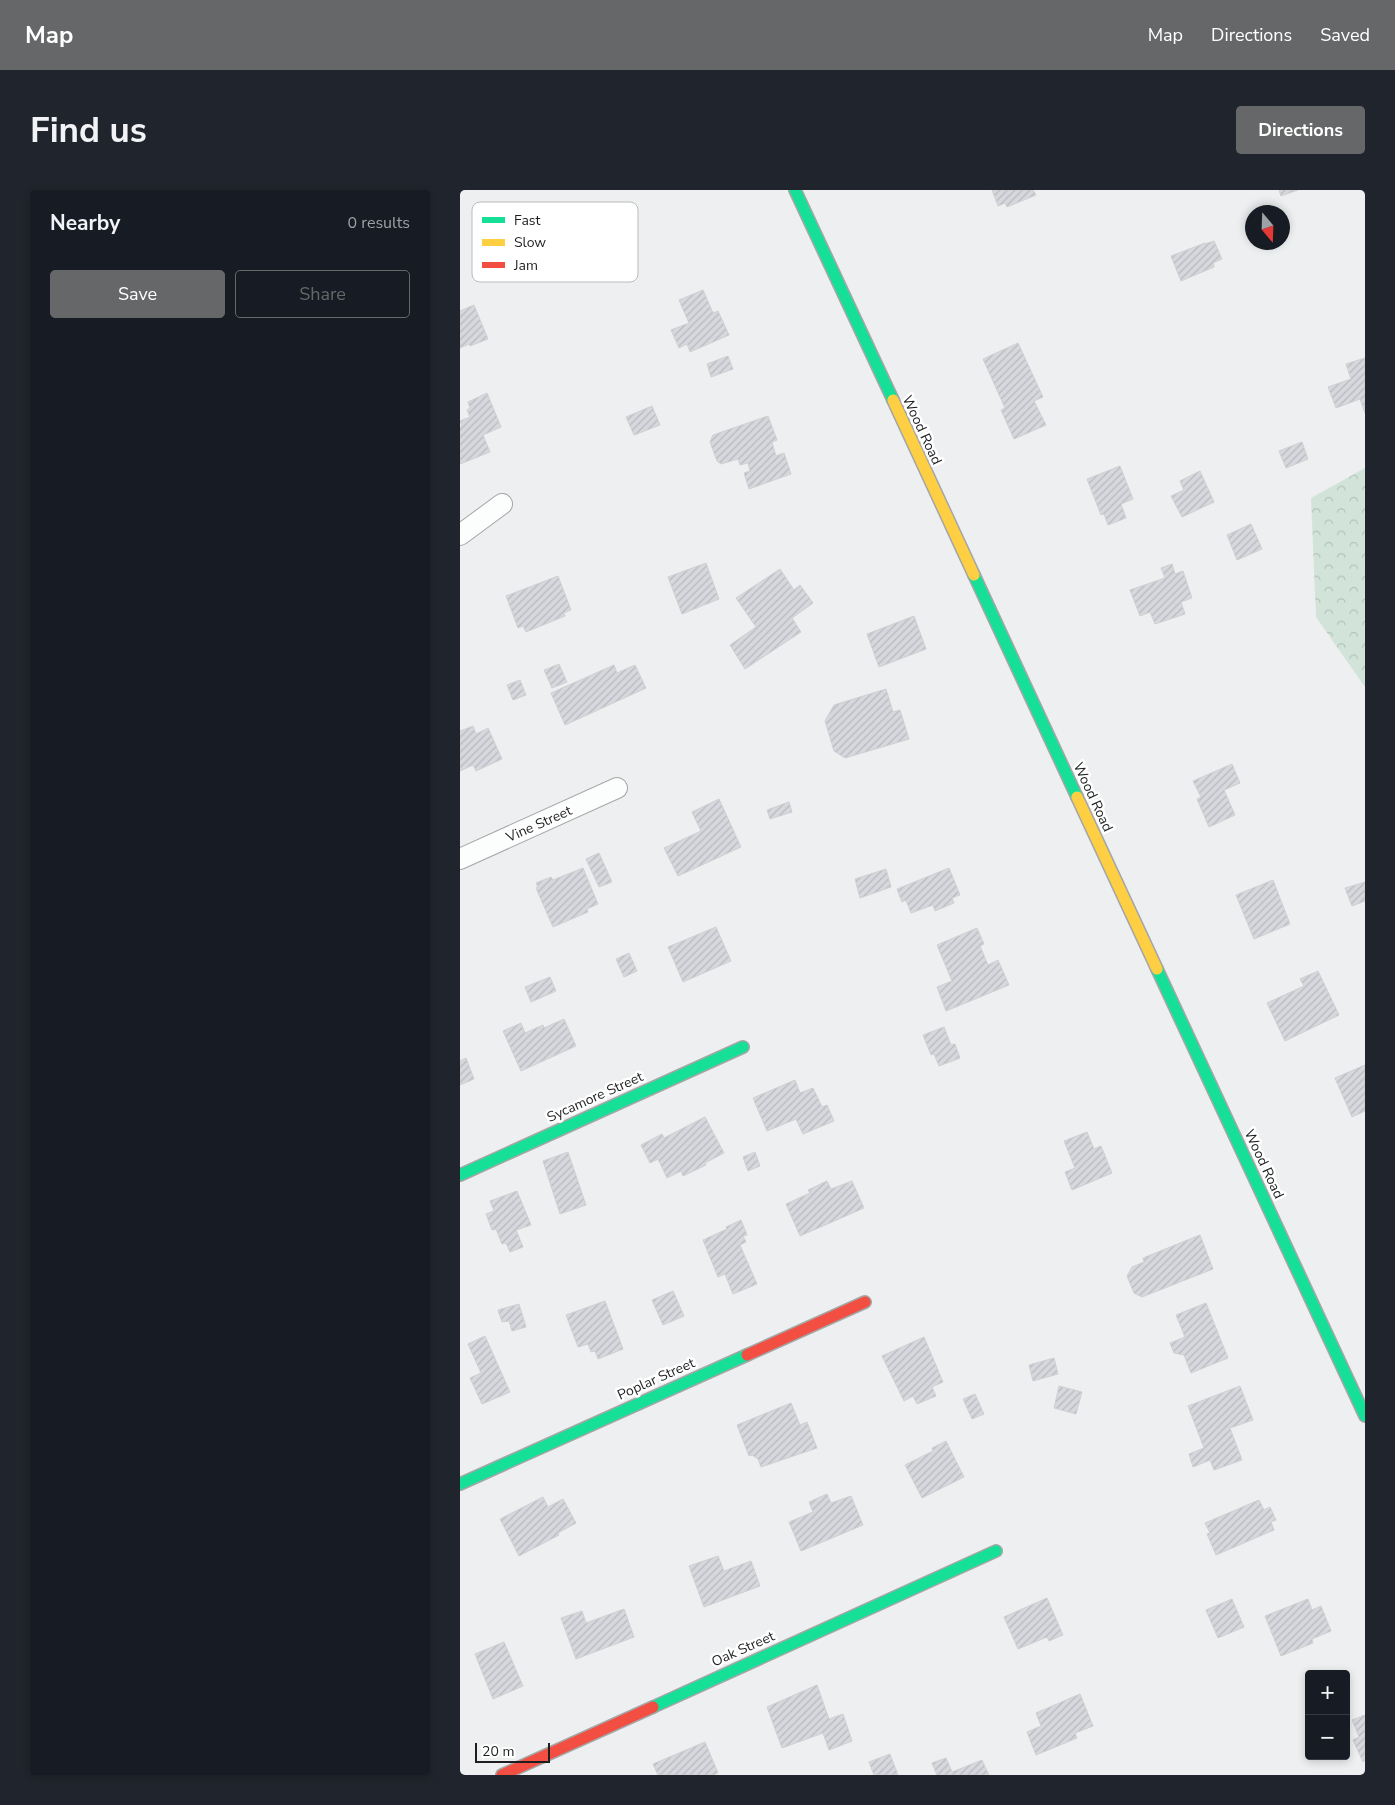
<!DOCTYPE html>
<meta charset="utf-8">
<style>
body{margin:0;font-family:"Nunito Sans",sans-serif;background:#20242c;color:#f1f3f6}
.controls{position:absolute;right:15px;bottom:15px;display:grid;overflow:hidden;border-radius:5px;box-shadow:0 2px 8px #0003}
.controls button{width:45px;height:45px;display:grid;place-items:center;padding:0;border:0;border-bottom:1px solid #363941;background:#171b24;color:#f1f3f6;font:25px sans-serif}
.compass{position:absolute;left:785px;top:15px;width:45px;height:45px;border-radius:50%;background:#171b24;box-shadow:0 2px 8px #0003;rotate:161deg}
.scale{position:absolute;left:15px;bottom:12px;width:75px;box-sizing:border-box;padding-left:5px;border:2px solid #1d1e1f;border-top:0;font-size:14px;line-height:18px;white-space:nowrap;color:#1d1e1f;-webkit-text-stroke:4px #fff;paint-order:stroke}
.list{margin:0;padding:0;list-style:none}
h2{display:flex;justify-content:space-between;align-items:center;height:65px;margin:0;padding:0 20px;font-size:21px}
h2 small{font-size:16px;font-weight:400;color:#9ea1a6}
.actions{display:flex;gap:10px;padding:15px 20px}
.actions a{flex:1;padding:11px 0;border:1px solid #666768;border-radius:5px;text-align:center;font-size:18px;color:#666768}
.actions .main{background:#666768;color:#fff}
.map{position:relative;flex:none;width:905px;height:1585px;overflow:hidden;border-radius:5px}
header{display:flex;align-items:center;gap:30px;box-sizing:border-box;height:70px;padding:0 25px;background:#666768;color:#fff}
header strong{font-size:24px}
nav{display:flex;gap:28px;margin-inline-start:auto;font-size:18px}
.intro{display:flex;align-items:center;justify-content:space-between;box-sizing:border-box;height:120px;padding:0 30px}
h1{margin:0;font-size:35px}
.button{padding:12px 22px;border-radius:5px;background:#666768;color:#fff;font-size:18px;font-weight:700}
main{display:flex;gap:30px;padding:0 30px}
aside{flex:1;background:#171b24;border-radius:5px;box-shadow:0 2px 8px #0003}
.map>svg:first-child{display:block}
.forest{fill:url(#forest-crowns)}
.building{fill:url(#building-hatch);stroke:#cfd0d1}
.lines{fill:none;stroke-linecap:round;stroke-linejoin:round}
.street-casing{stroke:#a4a6a7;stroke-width:22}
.fast-casing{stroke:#a4a6a7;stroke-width:14}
.slow-casing{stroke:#a4a6a7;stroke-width:14}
.jam-casing{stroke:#a4a6a7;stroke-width:14}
.street{stroke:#fcfdfd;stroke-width:20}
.fast{stroke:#16e098;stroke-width:11}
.slow{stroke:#ffcf43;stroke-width:11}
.jam{stroke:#f24e42;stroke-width:11}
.labels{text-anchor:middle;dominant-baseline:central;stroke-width:5;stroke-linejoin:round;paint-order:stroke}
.street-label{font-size:14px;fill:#1d1e1f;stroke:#fff}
.key{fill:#fff;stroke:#bbbcbc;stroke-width:1}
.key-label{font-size:14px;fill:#1d1e1f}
</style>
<header>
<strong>Map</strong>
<nav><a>Map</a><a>Directions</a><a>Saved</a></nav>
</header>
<div class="intro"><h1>Find us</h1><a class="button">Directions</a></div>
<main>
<aside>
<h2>Nearby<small>0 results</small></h2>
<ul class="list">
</ul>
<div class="actions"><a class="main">Save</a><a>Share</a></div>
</aside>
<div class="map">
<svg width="905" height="1585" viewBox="0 0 905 1585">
<defs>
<pattern id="forest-crowns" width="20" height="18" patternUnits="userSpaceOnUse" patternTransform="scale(1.25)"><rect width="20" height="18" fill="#d2e4d9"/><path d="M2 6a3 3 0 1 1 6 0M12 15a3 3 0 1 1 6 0" fill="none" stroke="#b4c3ba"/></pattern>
<pattern id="building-hatch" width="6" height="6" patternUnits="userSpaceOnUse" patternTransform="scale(1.25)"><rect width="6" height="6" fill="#d7d7de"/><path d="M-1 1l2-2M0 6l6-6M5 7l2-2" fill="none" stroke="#b8b8be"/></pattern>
</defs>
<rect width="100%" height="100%" fill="#edeff0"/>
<!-- forest -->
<path class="forest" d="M 905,278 L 905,497 L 856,427 L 851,308 Z"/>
<!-- building -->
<path class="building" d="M 532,0 L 573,0 L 576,5 L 547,17 L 545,13 L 538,16 Z
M 819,0 L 838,0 L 821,6 Z
M 754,51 L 762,69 L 753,73 L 754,77 L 721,91 L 711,66 L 745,53 L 745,54 Z
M 243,100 L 253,123 L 258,121 L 269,145 L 230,162 L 227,154 L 219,158 L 211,140 L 229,133 L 219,110 Z
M 14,115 L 28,149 L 10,156 L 9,154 L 0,158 L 0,121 Z
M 558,153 L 583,207 L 574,211 L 586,235 L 554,249 L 541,220 L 545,218 L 523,169 Z
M 268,166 L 273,179 L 251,187 L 247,174 Z
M 905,168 L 905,223 L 900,209 L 876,218 L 868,197 L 891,189 L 886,174 Z
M 27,203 L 41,237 L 23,245 L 30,262 L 0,274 L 0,237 L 2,237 L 0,231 L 10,227 L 7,220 L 10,218 L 8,212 Z
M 192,216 L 200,235 L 174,245 L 166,227 Z
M 308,226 L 317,250 L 312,252 L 316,266 L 324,263 L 331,284 L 289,299 L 284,283 L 290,281 L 288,273 L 280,275 L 278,269 L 261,274 L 257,271 L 250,252 L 253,245 Z
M 842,252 L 848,269 L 826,278 L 819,261 Z
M 660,276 L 673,309 L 661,314 L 666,328 L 648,335 L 644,324 L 641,325 L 627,289 Z
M 740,281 L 754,312 L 722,327 L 711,306 L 724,300 L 720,291 Z
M 791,334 L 802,359 L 777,370 L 767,345 Z
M 246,373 L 259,409 L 222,424 L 208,387 Z
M 712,374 L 715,384 L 723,381 L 732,408 L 721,412 L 725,424 L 695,434 L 690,422 L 680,426 L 670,400 L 705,388 L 701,378 Z
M 320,379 L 334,400 L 340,395 L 353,413 L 332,428 L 341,442 L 285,479 L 270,455 L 296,437 L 276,408 Z
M 98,386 L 111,420 L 104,423 L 105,426 L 66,442 L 63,436 L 58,438 L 46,406 Z
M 454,426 L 466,459 L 419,477 L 407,444 Z
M 99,474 L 107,492 L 92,498 L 84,480 Z
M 154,475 L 157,483 L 175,475 L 186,498 L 105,535 L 91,503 Z
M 60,490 L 66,505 L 53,510 L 47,495 Z
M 426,499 L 433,522 L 440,520 L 449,549 L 385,568 L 374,561 L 365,531 L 374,515 Z
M 13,536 L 16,544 L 28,538 L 42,569 L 16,581 L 13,575 L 0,581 L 0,541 Z
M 772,574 L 780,593 L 764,600 L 775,625 L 749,637 L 737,609 L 741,607 L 733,591 Z
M 259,609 L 281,657 L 218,686 L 204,658 L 241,641 L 232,622 Z
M 329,612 L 332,622 L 310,629 L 307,620 Z
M 139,663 L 152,692 L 139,697 L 126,669 Z
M 123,678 L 138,714 L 127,719 L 128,722 L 93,737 L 76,698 L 78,697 L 76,693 L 91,687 L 93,690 Z
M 489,678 L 500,705 L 492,708 L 494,713 L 475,721 L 473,715 L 451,723 L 446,710 L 442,712 L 437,699 Z
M 426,679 L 431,697 L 400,708 L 395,689 Z
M 813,690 L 830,734 L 794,749 L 776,705 Z
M 905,692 L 905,711 L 892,716 L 885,698 Z
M 256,737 L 271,771 L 223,792 L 208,757 Z
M 517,738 L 524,754 L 520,756 L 528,775 L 538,770 L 549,795 L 486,821 L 477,797 L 492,791 L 477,755 Z
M 169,763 L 177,781 L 164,787 L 156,769 Z
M 858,781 L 879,825 L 825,851 L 807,813 L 844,796 L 840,789 Z
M 90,787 L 96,801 L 71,812 L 65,797 Z
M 104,829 L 116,856 L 61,881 L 43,841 L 61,833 L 65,843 L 83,835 L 84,838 Z
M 484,837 L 491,855 L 495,854 L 500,868 L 479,876 L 474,864 L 471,865 L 463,845 Z
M 6,868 L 14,889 L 0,895 L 0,871 Z
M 905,875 L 905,921 L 892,927 L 875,888 Z
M 335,890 L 340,903 L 353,898 L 362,917 L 367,915 L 374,931 L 343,944 L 336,929 L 307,941 L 293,908 Z
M 245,927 L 264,963 L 245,973 L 246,975 L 223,986 L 221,981 L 207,988 L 198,969 L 190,973 L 181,955 L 202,944 L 204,948 Z
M 627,942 L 634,959 L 641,956 L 652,983 L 612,1000 L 605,982 L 615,978 L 604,951 Z
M 108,962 L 126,1015 L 100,1024 L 83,971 Z
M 295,962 L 300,976 L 288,981 L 283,967 Z
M 367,991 L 371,999 L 392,991 L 404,1018 L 340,1046 L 326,1014 L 350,1003 L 348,1000 Z
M 57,1001 L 71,1035 L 56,1040 L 63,1057 L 50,1062 L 46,1053 L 42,1054 L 36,1039 L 32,1040 L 26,1024 L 34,1021 L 30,1011 Z
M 281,1030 L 287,1045 L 283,1046 L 286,1052 L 280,1055 L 297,1094 L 273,1104 L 265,1084 L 258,1087 L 243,1050 L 267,1039 L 266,1037 Z
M 740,1045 L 753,1079 L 682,1107 L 674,1103 L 667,1086 L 672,1077 L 684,1072 L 683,1068 Z
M 213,1101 L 224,1126 L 203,1135 L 192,1110 Z
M 145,1111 L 163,1159 L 138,1169 L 135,1161 L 131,1162 L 128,1154 L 118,1157 L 106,1125 Z
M 746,1113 L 768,1168 L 731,1183 L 724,1165 L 714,1163 L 710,1153 L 725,1147 L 716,1125 Z
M 59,1114 L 66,1137 L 52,1141 L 49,1131 L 42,1132 L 38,1120 Z
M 25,1146 L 50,1202 L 22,1214 L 10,1188 L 21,1183 L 8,1154 Z
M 464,1147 L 483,1192 L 472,1197 L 476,1206 L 457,1214 L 453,1206 L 444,1211 L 422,1166 Z
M 594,1168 L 598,1184 L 573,1191 L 569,1175 Z
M 599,1196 L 622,1202 L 616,1224 L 594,1218 Z
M 780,1196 L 793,1230 L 770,1238 L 782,1270 L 754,1280 L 750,1270 L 733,1277 L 729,1264 L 744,1258 L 728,1216 Z
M 515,1204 L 524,1224 L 512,1229 L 503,1209 Z
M 331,1213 L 340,1235 L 347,1232 L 357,1258 L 301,1277 L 298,1269 L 292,1265 L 289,1266 L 277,1235 Z
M 486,1251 L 504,1287 L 462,1308 L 445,1275 L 473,1261 L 472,1258 Z
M 367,1304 L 371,1313 L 391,1306 L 403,1335 L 341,1361 L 329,1332 L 353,1322 L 349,1312 Z
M 83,1307 L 88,1317 L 103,1309 L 116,1333 L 98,1343 L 99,1345 L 59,1366 L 40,1329 Z
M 799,1310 L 804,1320 L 810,1317 L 816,1330 L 811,1332 L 814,1340 L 756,1365 L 747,1344 L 750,1343 L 745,1333 Z
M 258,1366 L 264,1381 L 291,1371 L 300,1396 L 244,1417 L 229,1376 Z
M 587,1408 L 603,1445 L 589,1451 L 587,1447 L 558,1459 L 544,1427 Z
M 772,1409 L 784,1437 L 758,1448 L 746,1420 Z
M 848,1409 L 852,1420 L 861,1416 L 871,1441 L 852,1449 L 853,1453 L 821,1466 L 805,1426 Z
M 164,1419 L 174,1447 L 116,1469 L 101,1428 L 122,1421 L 126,1433 Z
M 44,1452 L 63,1496 L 33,1509 L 15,1464 Z
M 357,1495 L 369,1529 L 383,1524 L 392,1551 L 369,1560 L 363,1543 L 322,1558 L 307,1517 Z
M 620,1504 L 633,1536 L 615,1543 L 617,1548 L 576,1565 L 567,1542 L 581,1536 L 576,1523 Z
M 905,1525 L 905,1570 L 903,1572 L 893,1550 L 899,1547 L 892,1530 Z
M 245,1552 L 258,1583 L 253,1585 L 198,1585 L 193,1574 Z
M 430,1564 L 438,1585 L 414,1585 L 409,1572 Z
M 486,1568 L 492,1582 L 522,1570 L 529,1585 L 477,1585 L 472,1573 Z"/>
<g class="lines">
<defs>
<path id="street" d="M 0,345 L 42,314
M 0,669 L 157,598"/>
<path id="fast" d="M 335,0 L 433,210
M 514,385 L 617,607
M 697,779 L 905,1226
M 0,985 L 283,857
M 0,1294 L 287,1165
M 193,1517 L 536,1361"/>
<path id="slow" d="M 433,210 L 514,385
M 617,607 L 697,779"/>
<path id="jam" d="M 287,1165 L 405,1112
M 42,1585 L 193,1517"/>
</defs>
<!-- street casing -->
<use href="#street" class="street-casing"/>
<!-- fast casing -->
<use href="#fast" class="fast-casing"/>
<!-- slow casing -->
<use href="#slow" class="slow-casing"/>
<!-- jam casing -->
<use href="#jam" class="jam-casing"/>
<!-- street -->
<use href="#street" class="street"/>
<!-- fast -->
<use href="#fast" class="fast"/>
<!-- slow -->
<use href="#slow" class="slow"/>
<!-- jam -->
<use href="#jam" class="jam"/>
</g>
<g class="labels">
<!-- street labels -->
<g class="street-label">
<text transform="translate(462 240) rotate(65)">Wood Road</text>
<text transform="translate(633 607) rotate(65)">Wood Road</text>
<text transform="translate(79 634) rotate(-24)">Vine Street</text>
<text transform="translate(135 907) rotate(-24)">Sycamore Street</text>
<text transform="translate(804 974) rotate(65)">Wood Road</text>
<text transform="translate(196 1189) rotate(-24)">Poplar Street</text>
<text transform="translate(283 1459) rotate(-24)">Oak Street</text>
</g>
</g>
<!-- legend -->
<rect x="12" y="12" width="166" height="80" rx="8" class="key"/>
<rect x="22" y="27" width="23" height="6" fill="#16e098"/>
<rect x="22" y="49" width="23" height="7" fill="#ffcf43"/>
<rect x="22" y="72" width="23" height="6" fill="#f24e42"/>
<g class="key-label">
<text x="54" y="35">Fast</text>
<text x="54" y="57">Slow</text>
<text x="54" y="80">Jam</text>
</g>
</svg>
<div class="controls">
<button>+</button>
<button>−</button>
</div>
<svg class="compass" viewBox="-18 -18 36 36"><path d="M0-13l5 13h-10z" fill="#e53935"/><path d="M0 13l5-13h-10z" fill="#9ea1a6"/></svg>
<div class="scale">20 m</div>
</div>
</main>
